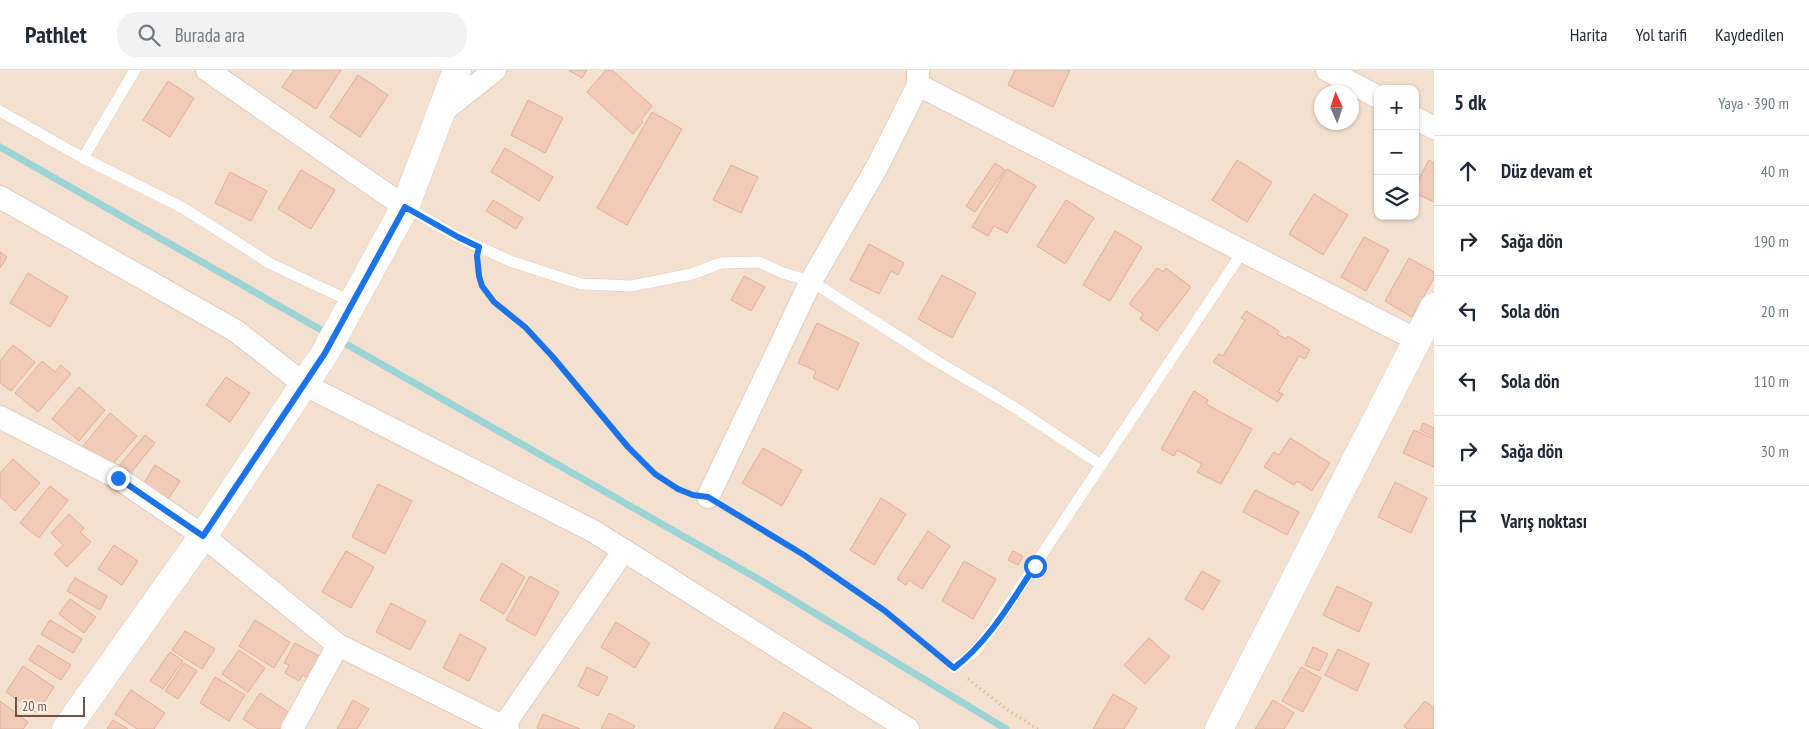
<!DOCTYPE html>
<html lang="tr">
<meta charset="utf-8">
<style>
body{margin:0;font-family:"PT Sans Narrow",sans-serif;background:#f2f2f3;color:#1f2937}
.controls{position:absolute;right:15px;top:15px;display:grid;overflow:hidden;border-radius:10px;box-shadow:0 1px 4px #0004}
.controls button{width:45px;height:45px;display:grid;place-items:center;padding:0;border:0;border-bottom:1px solid #e0e1e3;background:#fff;color:#1f2937;font:25px sans-serif}
.compass{position:absolute;left:1314px;top:15px;width:45px;height:45px;border-radius:50%;background:#fff;box-shadow:0 1px 4px #0004;rotate:357deg}
.scale{position:absolute;left:15px;bottom:12px;width:70px;box-sizing:border-box;padding-left:5px;border:2px solid #735348;border-top:0;font-size:14px;line-height:18px;white-space:nowrap;color:#735348;-webkit-text-stroke:4px #fff3e7;paint-order:stroke}
.stop{position:absolute;width:15px;height:15px;margin:-11px;border:4px solid #1a73e8;border-radius:50%;background:#fff}
.stop.end{background:#1a73e8;border-color:#fff;box-shadow:0 1px 5px #0008}
.list{margin:0;padding:0;list-style:none}
h2{display:flex;justify-content:space-between;align-items:center;height:65px;margin:0;padding:0 20px;font-size:21px}
h2 small{font-size:16px;font-weight:400;color:#747a83}
.list li{display:grid;grid-template-columns:32px 1fr auto;gap:15px;align-items:center;box-sizing:border-box;height:70px;padding:0 20px;border-top:1px solid #e0e1e3}
.list b{display:block;font-size:19px;white-space:nowrap}
.list em{font-size:16px;font-style:normal;color:#747a83}
.icon{flex:none;width:28px;height:28px;fill:none;stroke:currentColor;stroke-width:2;stroke-linecap:round;stroke-linejoin:round}
.map{position:relative;flex:none;width:1434px;height:659px;overflow:hidden}
header{display:flex;align-items:center;gap:30px;box-sizing:border-box;height:70px;padding:0 25px;background:#fff;border-bottom:1px solid #e0e1e3}
header strong{font-size:24px}
nav{display:flex;gap:28px;margin-inline-start:auto;font-size:18px}
.search{width:350px;height:45px;background:#f2f2f3;display:flex;align-items:center;gap:12px;box-sizing:border-box;padding:0 18px;border-radius:20px;color:#747a83;font-size:19px}
main{display:flex}
aside{flex:1;background:#fff}
.map>svg:first-child{display:block}
.residential{fill:#f4e0cf;fill-rule:evenodd}
.lines{fill:none;stroke-linecap:round;stroke-linejoin:round}
.stream{stroke:#9cd3d7;stroke-width:7}
.building{fill:#f2cab8;stroke:#e4ae98}
.lane-casing{stroke:#e2ccc0;stroke-width:12}
.street-casing{stroke:#e2ccc0;stroke-width:24}
.secondary-casing{stroke:#e7ccbc;stroke-width:29}
.path{stroke:#d6ad9c;stroke-width:3;stroke-dasharray:1 4;stroke-linecap:butt}
.lane{stroke:#fff;stroke-width:11}
.street{stroke:#fff;stroke-width:22}
.secondary{stroke:#fff;stroke-width:28}
.route{stroke:#1a73e8;stroke-width:6}
</style>
<header>
<strong>Pathlet</strong>
<div class="search"><svg class="icon" aria-label="search" viewBox="0 0 24 24"><circle cx="10" cy="10" r="6"/><path d="M15 15l6 6"/></svg>Burada ara</div>
<nav><a>Harita</a><a>Yol tarifi</a><a>Kaydedilen</a></nav>
</header>
<main>
<div class="map">
<svg width="1434" height="659" viewBox="0 0 1434 659">
<rect width="100%" height="100%" fill="#fcefe0"/>
<!-- residential -->
<path class="residential" d="M 0,0 L 1434,0 L 1434,659 L 0,659 ZM 1378,19 L 1415,19 L 1415,146 L 1378,146 ZM 1322,22 L 1352,22 L 1352,52 L 1322,52 Z"/>
<g class="lines">
<!-- stream -->
<path class="stream" d="M 0,77 L 330,265
M 339,270 L 760,510 L 1006,659"/>
</g>
<!-- building -->
<path class="building" d="M 294,0 L 341,0 L 316,39 L 282,17 Z
M 568,0 L 587,0 L 582,8 Z
M 606,0 L 612,0 L 652,36 L 641,50 L 643,52 L 633,64 L 587,22 Z
M 1015,0 L 1070,0 L 1053,37 L 1008,15 Z
M 358,5 L 388,25 L 360,67 L 330,47 Z
M 168,11 L 194,28 L 170,67 L 143,50 Z
M 528,30 L 563,48 L 545,83 L 511,65 Z
M 652,42 L 682,59 L 627,155 L 597,138 Z
M 505,78 L 553,107 L 539,131 L 491,102 Z
M 1237,90 L 1272,112 L 1247,152 L 1212,130 Z
M 1429,90 L 1434,93 L 1434,132 L 1415,123 L 1415,116 Z
M 995,93 L 1005,100 L 975,142 L 966,136 Z
M 731,95 L 758,107 L 741,143 L 713,130 Z
M 1007,99 L 1036,116 L 1007,163 L 994,156 L 988,166 L 972,157 Z
M 301,100 L 335,120 L 311,159 L 278,139 Z
M 230,102 L 267,121 L 251,151 L 215,133 Z
M 1314,124 L 1348,145 L 1323,185 L 1289,164 Z
M 493,130 L 523,148 L 516,159 L 486,141 Z
M 1066,130 L 1094,148 L 1065,194 L 1037,176 Z
M 1115,161 L 1142,177 L 1110,231 L 1083,215 Z
M 1364,167 L 1389,180 L 1366,221 L 1341,207 Z
M 869,174 L 904,193 L 898,205 L 891,201 L 879,224 L 850,210 Z
M 0,182 L 7,187 L 0,198 Z
M 1409,188 L 1434,202 L 1434,208 L 1412,247 L 1385,231 Z
M 1157,198 L 1163,202 L 1166,198 L 1191,217 L 1157,261 L 1140,249 L 1143,244 L 1129,234 Z
M 28,203 L 68,227 L 50,257 L 10,233 Z
M 942,205 L 976,223 L 952,268 L 918,249 Z
M 744,206 L 765,217 L 751,241 L 731,230 Z
M 1246,241 L 1279,261 L 1277,264 L 1286,269 L 1288,266 L 1310,280 L 1305,289 L 1299,286 L 1278,322 L 1283,324 L 1278,332 L 1213,292 L 1219,284 L 1223,286 L 1245,250 L 1241,248 Z
M 817,253 L 859,273 L 838,320 L 813,308 L 816,301 L 798,293 Z
M 13,275 L 35,292 L 11,321 L 0,313 L 0,291 Z
M 42,291 L 55,302 L 61,295 L 71,304 L 38,342 L 15,323 Z
M 226,307 L 250,323 L 230,352 L 206,335 Z
M 79,317 L 105,340 L 79,371 L 52,349 Z
M 1194,321 L 1208,330 L 1206,334 L 1252,359 L 1221,414 L 1197,402 L 1202,394 L 1177,380 L 1174,386 L 1161,379 Z
M 110,343 L 137,366 L 109,398 L 83,376 Z
M 1423,353 L 1434,358 L 1434,367 L 1420,360 Z
M 1414,360 L 1434,369 L 1434,397 L 1403,383 Z
M 145,365 L 155,373 L 124,411 L 113,403 Z
M 1290,368 L 1330,393 L 1312,421 L 1297,411 L 1294,415 L 1264,397 L 1274,382 L 1279,385 Z
M 763,378 L 802,400 L 782,436 L 742,413 Z
M 13,389 L 40,413 L 15,441 L 0,427 L 0,403 Z
M 155,395 L 180,411 L 165,434 L 141,418 Z
M 1395,412 L 1427,428 L 1411,463 L 1378,447 Z
M 378,414 L 412,431 L 385,484 L 352,467 Z
M 50,416 L 68,430 L 39,468 L 20,453 Z
M 1255,420 L 1299,442 L 1287,465 L 1243,442 Z
M 881,428 L 906,444 L 874,495 L 850,480 Z
M 69,444 L 84,458 L 80,462 L 91,472 L 67,497 L 54,484 L 63,475 L 51,463 Z
M 928,461 L 950,476 L 922,519 L 909,510 L 906,515 L 897,509 Z
M 114,475 L 138,491 L 122,515 L 98,499 Z
M 346,481 L 374,497 L 351,538 L 322,522 Z
M 1013,481 L 1023,486 L 1018,495 L 1008,490 Z
M 964,491 L 996,509 L 973,549 L 942,531 Z
M 502,493 L 525,507 L 504,544 L 480,530 Z
M 1202,501 L 1220,511 L 1203,540 L 1185,529 Z
M 530,506 L 559,522 L 535,566 L 506,550 Z
M 75,508 L 107,526 L 100,540 L 67,521 Z
M 1337,516 L 1372,533 L 1359,562 L 1323,545 Z
M 70,529 L 96,547 L 84,563 L 59,544 Z
M 391,533 L 426,551 L 410,580 L 376,562 Z
M 50,550 L 82,569 L 73,583 L 41,564 Z
M 255,550 L 290,572 L 274,598 L 239,576 Z
M 616,552 L 650,573 L 635,598 L 601,577 Z
M 185,561 L 215,579 L 202,599 L 172,580 Z
M 460,564 L 486,578 L 469,611 L 443,598 Z
M 1149,568 L 1170,587 L 1145,614 L 1124,595 Z
M 295,573 L 319,586 L 307,608 L 303,605 L 299,611 L 285,603 L 289,595 L 284,593 Z
M 38,575 L 71,595 L 61,610 L 29,590 Z
M 1313,577 L 1328,584 L 1319,601 L 1305,595 Z
M 1338,579 L 1369,594 L 1357,621 L 1325,605 Z
M 239,580 L 265,598 L 248,622 L 222,604 Z
M 170,582 L 183,591 L 163,619 L 150,611 Z
M 184,593 L 197,601 L 178,629 L 165,621 Z
M 23,596 L 54,617 L 37,643 L 6,622 Z
M 587,597 L 608,607 L 598,626 L 578,616 Z
M 1301,597 L 1321,608 L 1303,642 L 1282,631 Z
M 215,607 L 245,625 L 229,651 L 200,633 Z
M 131,620 L 165,643 L 154,659 L 137,659 L 115,644 Z
M 260,623 L 290,643 L 280,659 L 258,659 L 243,649 Z
M 1113,624 L 1137,638 L 1124,659 L 1093,659 Z
M 353,630 L 369,639 L 357,659 L 337,659 Z
M 1273,630 L 1294,643 L 1284,659 L 1255,659 Z
M 0,631 L 28,652 L 23,659 L 0,659 Z
M 1425,631 L 1434,638 L 1434,659 L 1407,659 L 1404,656 Z
M 784,642 L 812,659 L 774,659 Z
M 609,643 L 635,656 L 633,659 L 601,659 Z
M 543,644 L 580,659 L 539,659 L 537,658 Z
M 113,650 L 128,659 L 107,659 Z"/>
<g class="lines">
<defs>
<path id="lane" d="M 0,41 L 83,88 L 183,138 L 271,194 L 352,232
M 83,88 L 135,0
M 406,137 L 458,167 L 510,191 L 581,214 L 631,216 L 692,204 L 721,193 L 759,192 L 783,203 L 811,211 L 938,292 L 1014,337 L 1101,395
M 954,598 L 975,581 L 995,555 L 1243,181"/>
<path id="street" d="M 207,0 L 405,137
M 1327,0 L 1378,27
M 918,15 L 1417,270
M 441,43 L 495,0
M 1415,48 L 1434,58
M 0,127 L 236,261 L 305,315 L 593,461 L 908,659
M 0,347 L 118,408 L 203,466 L 338,575 L 508,659
M 708,427 L 811,211 L 877,97 L 918,15 L 918,1
M 503,657 L 624,480
M 292,659 L 338,575"/>
<path id="secondary" d="M 66,659 L 203,466 L 325,283 L 405,137 L 457,0
M 1219,659 L 1434,237"/>
</defs>
<!-- lane casing -->
<use href="#lane" class="lane-casing"/>
<!-- street casing -->
<use href="#street" class="street-casing"/>
<!-- secondary casing -->
<use href="#secondary" class="secondary-casing"/>
<!-- path -->
<path class="path" d="M 477,194 L 482,216 L 494,232 L 525,257 L 552,286 L 628,377 L 666,412 L 687,423
M 727,439 C 802,484 875,530 942,587
M 968,609 L 1009,641 L 1038,659"/>
<!-- lane -->
<use href="#lane" class="lane"/>
<!-- street -->
<use href="#street" class="street"/>
<!-- secondary -->
<use href="#secondary" class="secondary"/>
</g>
<g class="lines">
<!-- route -->
<path class="route" d="M 118,408 L 203,466 L 325,283 L 405,137 L 458,167 L 479,177 L 477,186 L 479,206 L 482,216 L 494,232 L 525,257 L 552,286 L 628,377 L 655,404 L 678,419 L 693,425 L 708,427 L 804,485 L 885,541 L 954,598 C 989,571 1011,532 1035,496"/>
</g>
</svg>
<div class="controls">
<button>+</button>
<button>−</button>
<button><svg class="icon" aria-label="layers" viewBox="0 0 24 24"><path d="M12 4l9 5-9 5-9-5zM3 14l9 5 9-5"/></svg></button>
</div>
<svg class="compass" viewBox="-18 -18 36 36"><path d="M0-13l5 13h-10z" fill="#e53935"/><path d="M0 13l5-13h-10z" fill="#747a83"/></svg>
<div class="scale">20 m</div>
<div class="stop" style="left:1035px;top:496px"></div>
<div class="stop end" style="left:118px;top:408px"></div>
</div>
<aside>
<h2>5 dk<small>Yaya · 390 m</small></h2>
<ul class="list">
<li><svg class="icon" aria-label="ahead" viewBox="0 0 24 24"><path d="M12 20V5M6 11l6-6 6 6"/></svg><div><b>Düz devam et</b></div><em>40 m</em></li>
<li><svg class="icon" aria-label="right" viewBox="0 0 24 24"><path d="M7 20v-9h11M14 6l5 5-5 5"/></svg><div><b>Sağa dön</b></div><em>190 m</em></li>
<li><svg class="icon" aria-label="left" viewBox="0 0 24 24"><path d="M17 20v-9H6M10 6l-5 5 5 5"/></svg><div><b>Sola dön</b></div><em>20 m</em></li>
<li><svg class="icon" aria-label="left" viewBox="0 0 24 24"><path d="M17 20v-9H6M10 6l-5 5 5 5"/></svg><div><b>Sola dön</b></div><em>110 m</em></li>
<li><svg class="icon" aria-label="right" viewBox="0 0 24 24"><path d="M7 20v-9h11M14 6l5 5-5 5"/></svg><div><b>Sağa dön</b></div><em>30 m</em></li>
<li><svg class="icon" aria-label="arrive" viewBox="0 0 24 24"><path d="M6 21V4h12l-3 4 3 4H6"/></svg><div><b>Varış noktası</b></div></li>
</ul>
</aside>
</main>
